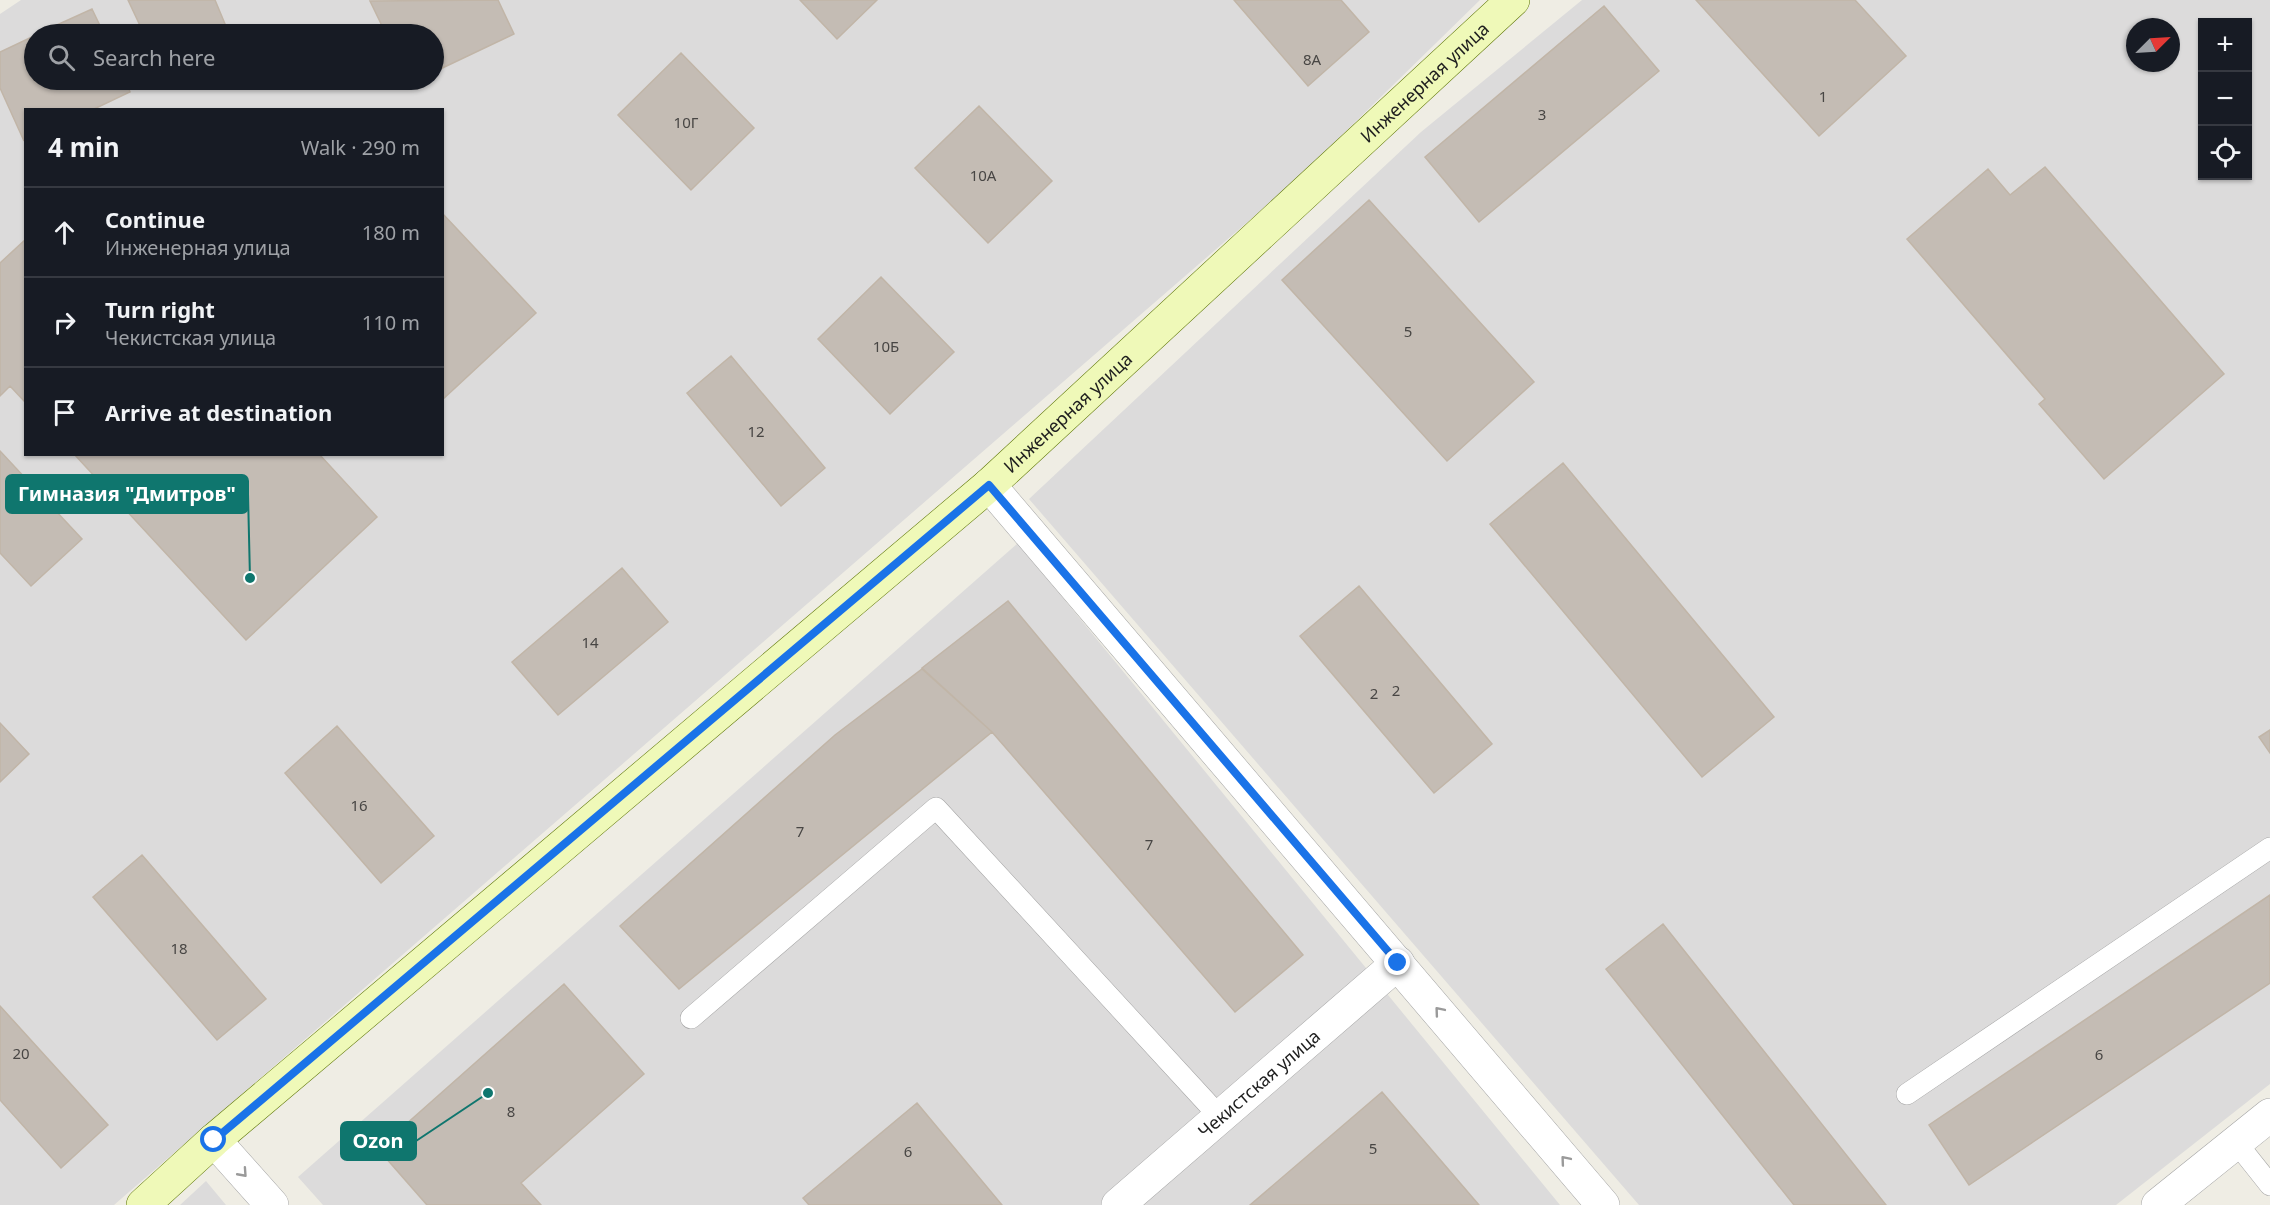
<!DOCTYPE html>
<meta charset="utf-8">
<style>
body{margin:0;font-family:"Noto Sans",sans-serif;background:#242831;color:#f1f3f6}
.controls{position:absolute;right:18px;top:18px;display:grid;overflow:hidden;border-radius:0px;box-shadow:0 2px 4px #0004}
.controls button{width:54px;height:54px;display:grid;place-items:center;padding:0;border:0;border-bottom:2px solid #363941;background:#171b24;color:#f1f3f6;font:30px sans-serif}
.compass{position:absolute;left:2126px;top:18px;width:54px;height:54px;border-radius:50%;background:#171b24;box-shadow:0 2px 4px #0004;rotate:66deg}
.stop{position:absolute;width:18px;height:18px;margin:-14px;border:4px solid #1a73e8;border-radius:50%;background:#fff}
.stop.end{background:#1a73e8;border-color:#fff;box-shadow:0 2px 6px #0008}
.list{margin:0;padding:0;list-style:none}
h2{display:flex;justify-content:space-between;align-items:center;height:78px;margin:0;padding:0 24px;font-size:26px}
h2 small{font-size:20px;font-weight:400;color:#9ea1a6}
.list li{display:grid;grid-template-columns:39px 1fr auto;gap:18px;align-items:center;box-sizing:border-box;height:90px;padding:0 24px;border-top:2px solid #363941}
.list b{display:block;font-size:22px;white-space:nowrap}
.list p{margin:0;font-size:20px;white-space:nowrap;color:#9ea1a6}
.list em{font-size:20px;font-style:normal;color:#9ea1a6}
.icon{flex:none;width:33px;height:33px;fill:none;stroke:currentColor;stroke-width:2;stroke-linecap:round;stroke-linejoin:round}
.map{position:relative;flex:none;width:2270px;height:1205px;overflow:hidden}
.search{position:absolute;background:#171b24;box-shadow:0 2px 4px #0004;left:24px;top:24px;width:420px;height:66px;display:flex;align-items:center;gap:15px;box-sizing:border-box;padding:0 21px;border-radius:33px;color:#9ea1a6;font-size:22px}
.panel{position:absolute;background:#171b24;box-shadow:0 2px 4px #0004;left:24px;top:108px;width:420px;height:348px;border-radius:0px}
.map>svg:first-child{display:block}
.residential{fill:#dcdbdb;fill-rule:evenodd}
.building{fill:#c4bcb4;stroke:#c1b5a7;stroke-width:1.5}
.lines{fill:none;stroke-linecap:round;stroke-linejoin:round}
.lane-casing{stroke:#a5a5a5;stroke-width:22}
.street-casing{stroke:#a5a5a5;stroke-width:34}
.secondary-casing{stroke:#5d7505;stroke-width:34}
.lane{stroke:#fff;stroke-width:21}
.street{stroke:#fff;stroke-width:33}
.secondary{stroke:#eff9b8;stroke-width:33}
.oneway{stroke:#9a9a9a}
.route{stroke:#1a73e8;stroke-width:8}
.labels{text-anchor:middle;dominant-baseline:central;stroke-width:4.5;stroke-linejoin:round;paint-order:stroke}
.number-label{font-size:15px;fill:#484644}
.street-label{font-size:18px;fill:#1e1e1e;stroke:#fff}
.leader{fill:none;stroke:#0f766e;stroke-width:2}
.callout-dot{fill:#0f766e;stroke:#fff;stroke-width:2}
.callout{fill:#0f766e;stroke:#0f766e;stroke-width:2}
.callout-label{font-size:20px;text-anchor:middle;font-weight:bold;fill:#fff}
</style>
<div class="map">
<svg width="2270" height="1205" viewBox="0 0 2270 1205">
<rect width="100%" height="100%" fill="#efede4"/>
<!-- residential -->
<path class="residential" d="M 21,0 L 1480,0 L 1297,179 L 114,1205 L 0,1205 L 0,14 ZM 34,34 L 434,34 L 434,80 L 34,80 ZM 26,110 L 442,110 L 442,454 L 26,454 Z
M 1582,0 L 2270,0 L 2270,1084 L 2116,1205 L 1639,1205 L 1029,499 L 1421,132 ZM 2202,22 L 2248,22 L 2248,176 L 2202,176 ZM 2135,27 L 2171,27 L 2171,63 L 2135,63 Z
M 1018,543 L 1560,1205 L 323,1205 L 298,1177 Z
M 206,1181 L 226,1205 L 180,1205 Z"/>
<!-- building -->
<path class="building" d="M 128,0 L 215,0 L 228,31 L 221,34 L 144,34 Z
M 498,0 L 514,34 L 434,72 L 434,34 L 386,34 L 370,1 Z
M 800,0 L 877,0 L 837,39 Z
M 1234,0 L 1341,0 L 1369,32 L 1308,86 Z
M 1696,0 L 1855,0 L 1906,56 L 1819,136 Z
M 1604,6 L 1659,71 L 1479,222 L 1425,157 Z
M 92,9 L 104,34 L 37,34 Z
M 34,36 L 34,80 L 125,80 L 130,92 L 92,110 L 26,110 L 24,141 L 0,88 L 0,52 Z
M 681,53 L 754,128 L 691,190 L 618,115 Z
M 979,106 L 1052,181 L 988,243 L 915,168 Z
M 2045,167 L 2224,374 L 2104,479 L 2039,404 L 2045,399 L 1907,239 L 1988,169 L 2010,195 Z
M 1369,200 L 1534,382 L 1447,461 L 1282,280 Z
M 442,213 L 536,313 L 442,400 Z
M 26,239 L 26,403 L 10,386 L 0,396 L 0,263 Z
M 881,277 L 954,352 L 890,414 L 818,339 Z
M 731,356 L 825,468 L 781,506 L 687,393 Z
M 0,451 L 82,539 L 31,586 L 0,553 Z
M 74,454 L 319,454 L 377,517 L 246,640 Z
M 1563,463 L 1774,717 L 1702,777 L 1490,524 Z
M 622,568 L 668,622 L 558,715 L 512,662 Z
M 1359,586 L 1492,744 L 1434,793 L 1300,636 Z
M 1008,601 L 1303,955 L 1235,1012 L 992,732 L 922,668 Z
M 922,669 L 992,732 L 679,989 L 620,926 L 835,735 Z
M 0,723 L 29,754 L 0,782 Z
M 337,726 L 434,836 L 381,883 L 285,773 Z
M 2270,730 L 2270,753 L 2259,737 Z
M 142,855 L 266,999 L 217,1040 L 93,897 Z
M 2270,895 L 2270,983 L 1969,1185 L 1929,1125 Z
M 1663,924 L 1886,1205 L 1794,1205 L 1606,969 Z
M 564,984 L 644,1074 L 521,1183 L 541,1205 L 427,1205 L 378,1149 Z
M 0,1006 L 108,1125 L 61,1168 L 0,1100 Z
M 1382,1092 L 1479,1205 L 1250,1205 Z
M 917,1103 L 1002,1205 L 809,1205 L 803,1198 Z"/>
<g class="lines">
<defs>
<path id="lane" d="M 691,1018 L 936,808 L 1220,1117
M 1907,1094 L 2270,848
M 2235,1141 L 2270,1185"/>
<g id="street">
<path d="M 989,485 L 1603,1205"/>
<path d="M 214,1140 L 272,1205"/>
<path id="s1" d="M 1118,1205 L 1398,963"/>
<path d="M 2158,1205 L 2270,1115"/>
</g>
<g id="secondary">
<path id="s2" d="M 143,1205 L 214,1140 L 989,485 L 1513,0"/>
</g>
</defs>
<!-- lane casing -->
<use href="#lane" class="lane-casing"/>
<!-- street casing -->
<use href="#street" class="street-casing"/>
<!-- secondary casing -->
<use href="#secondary" class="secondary-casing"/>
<!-- lane -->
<use href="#lane" class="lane"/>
<!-- street -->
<use href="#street" class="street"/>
<!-- secondary -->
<use href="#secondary" class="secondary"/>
</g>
<!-- one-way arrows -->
<defs><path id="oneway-chevron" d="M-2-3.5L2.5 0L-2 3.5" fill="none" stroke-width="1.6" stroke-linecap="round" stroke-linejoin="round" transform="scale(1.5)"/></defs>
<g class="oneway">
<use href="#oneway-chevron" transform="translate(1439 1011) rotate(-130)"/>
<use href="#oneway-chevron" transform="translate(1565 1160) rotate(-130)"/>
<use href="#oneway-chevron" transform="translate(243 1173) rotate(48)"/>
</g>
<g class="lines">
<!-- route -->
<path class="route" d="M 214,1140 L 989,485 L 1398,963"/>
</g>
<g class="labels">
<!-- number labels -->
<g class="number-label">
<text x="1312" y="59">8А</text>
<text x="1823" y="96">1</text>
<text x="1542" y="114">3</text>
<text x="686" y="122">10Г</text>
<text x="983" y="175">10А</text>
<text x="1408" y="331">5</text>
<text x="886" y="346">10Б</text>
<text x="756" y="431">12</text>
<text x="590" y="642">14</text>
<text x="1396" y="690">2</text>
<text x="1374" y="693">2</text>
<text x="359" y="805">16</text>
<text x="800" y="831">7</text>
<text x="1149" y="844">7</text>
<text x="179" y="948">18</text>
<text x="21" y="1053">20</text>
<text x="2099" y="1054">6</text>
<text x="511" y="1111">8</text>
<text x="1373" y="1148">5</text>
<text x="908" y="1151">6</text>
</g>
<!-- street labels -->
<g class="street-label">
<text stroke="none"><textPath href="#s2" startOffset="1704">Инженерная улица</textPath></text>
<text stroke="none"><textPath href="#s2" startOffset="1218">Инженерная улица</textPath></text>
<text stroke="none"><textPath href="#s1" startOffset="186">Чекистская улица</textPath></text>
</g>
</g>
<!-- callouts -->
<path class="leader" d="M250 578L248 494M488 1093L416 1141"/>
<g class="callout-dot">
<circle cx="250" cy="578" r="6"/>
<circle cx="488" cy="1093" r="6"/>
</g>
<g class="callout">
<rect x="6" y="475" width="242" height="38" rx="6"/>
<rect x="341" y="1122" width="75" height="38" rx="6"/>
</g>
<g class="callout-label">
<text x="127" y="501">Гимназия "Дмитров"</text>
<text x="378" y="1148">Ozon</text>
</g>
</svg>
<div class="controls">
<button>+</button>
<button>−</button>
<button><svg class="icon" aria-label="locate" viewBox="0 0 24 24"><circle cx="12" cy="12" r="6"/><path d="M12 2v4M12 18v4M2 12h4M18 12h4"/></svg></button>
</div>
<svg class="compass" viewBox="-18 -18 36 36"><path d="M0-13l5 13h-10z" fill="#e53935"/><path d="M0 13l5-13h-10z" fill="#9ea1a6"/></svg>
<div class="stop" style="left:214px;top:1140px"></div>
<div class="stop end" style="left:1398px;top:963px"></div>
<div class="search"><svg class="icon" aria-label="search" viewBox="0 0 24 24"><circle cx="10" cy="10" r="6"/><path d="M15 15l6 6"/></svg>Search here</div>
<section class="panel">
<h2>4 min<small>Walk · 290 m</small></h2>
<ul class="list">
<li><svg class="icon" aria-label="ahead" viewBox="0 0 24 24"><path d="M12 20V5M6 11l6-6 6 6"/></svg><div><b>Continue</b><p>Инженерная улица</p></div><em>180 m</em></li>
<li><svg class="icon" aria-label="right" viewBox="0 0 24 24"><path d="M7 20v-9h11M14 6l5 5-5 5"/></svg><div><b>Turn right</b><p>Чекистская улица</p></div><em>110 m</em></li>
<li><svg class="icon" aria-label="arrive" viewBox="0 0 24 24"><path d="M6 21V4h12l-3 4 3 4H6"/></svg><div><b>Arrive at destination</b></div></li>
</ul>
</section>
</div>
